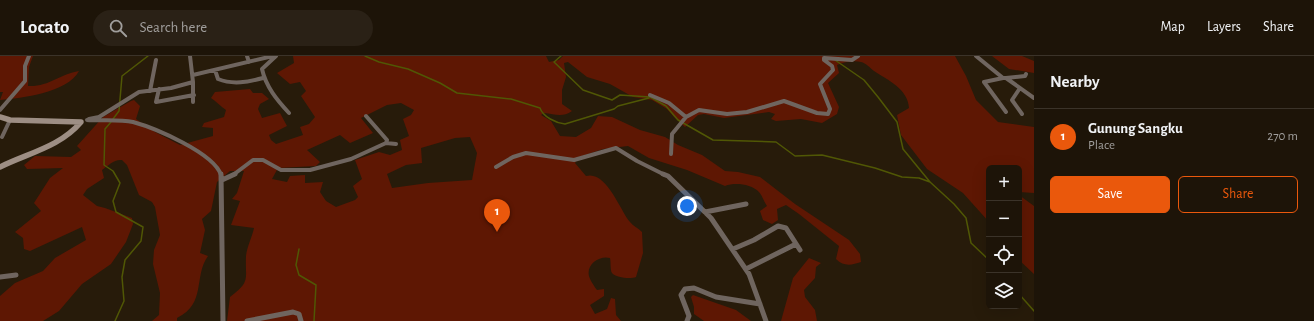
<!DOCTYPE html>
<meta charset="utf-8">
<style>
body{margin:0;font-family:"Alegreya Sans",sans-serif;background:#2a2116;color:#f1f3f6}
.controls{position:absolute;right:12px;bottom:12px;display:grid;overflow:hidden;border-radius:6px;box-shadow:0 4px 16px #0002}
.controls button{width:36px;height:36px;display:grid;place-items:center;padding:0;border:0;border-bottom:1px solid #3b3329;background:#1d1408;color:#f1f3f6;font:20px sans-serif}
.you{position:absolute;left:687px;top:150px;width:14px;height:14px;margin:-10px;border:3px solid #fff;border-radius:50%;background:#1a73e8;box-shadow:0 0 0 6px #1a73e833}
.badge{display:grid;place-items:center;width:26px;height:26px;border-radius:50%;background:#ea580c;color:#fff;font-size:13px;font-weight:700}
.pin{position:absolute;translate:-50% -33px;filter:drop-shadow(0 1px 2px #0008)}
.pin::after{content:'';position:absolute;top:21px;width:14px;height:12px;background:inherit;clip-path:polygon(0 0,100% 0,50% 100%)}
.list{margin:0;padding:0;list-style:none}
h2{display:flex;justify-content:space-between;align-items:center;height:52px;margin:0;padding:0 16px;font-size:17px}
h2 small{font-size:13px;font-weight:400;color:#a09e9c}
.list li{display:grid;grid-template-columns:26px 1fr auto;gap:12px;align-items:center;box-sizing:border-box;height:56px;padding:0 16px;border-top:1px solid #3b3329}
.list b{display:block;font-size:15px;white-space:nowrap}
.list p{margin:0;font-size:13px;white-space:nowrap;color:#a09e9c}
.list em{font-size:13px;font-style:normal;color:#a09e9c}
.actions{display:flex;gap:8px;padding:12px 16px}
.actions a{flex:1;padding:9px 0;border:1px solid #ea580c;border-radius:6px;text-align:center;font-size:14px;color:#ea580c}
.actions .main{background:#ea580c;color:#fff}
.icon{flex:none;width:22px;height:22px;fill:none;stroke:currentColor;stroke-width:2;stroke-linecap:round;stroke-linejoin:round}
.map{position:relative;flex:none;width:1034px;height:265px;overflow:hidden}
header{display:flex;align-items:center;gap:24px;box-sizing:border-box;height:56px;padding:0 20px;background:#1d1408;border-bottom:1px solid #3b3329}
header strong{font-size:19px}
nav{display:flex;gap:22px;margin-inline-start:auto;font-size:14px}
.search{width:280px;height:36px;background:#2a2116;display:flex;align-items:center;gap:10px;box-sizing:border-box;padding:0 14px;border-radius:22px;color:#a09e9c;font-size:15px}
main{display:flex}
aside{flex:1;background:#1d1408}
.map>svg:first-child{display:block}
.green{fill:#5e1703;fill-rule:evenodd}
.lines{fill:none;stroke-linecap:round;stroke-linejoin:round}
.stream{stroke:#505705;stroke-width:1.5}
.street-far1{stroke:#6f655f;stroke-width:4}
.street{stroke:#6f655f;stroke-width:5}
.secondary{stroke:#9d8e84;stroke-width:5.5}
</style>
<header>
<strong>Locato</strong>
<div class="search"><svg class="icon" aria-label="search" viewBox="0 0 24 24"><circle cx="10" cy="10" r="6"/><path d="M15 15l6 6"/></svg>Search here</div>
<nav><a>Map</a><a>Layers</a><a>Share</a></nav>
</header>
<main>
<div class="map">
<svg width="1034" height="265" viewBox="0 0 1034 265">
<rect width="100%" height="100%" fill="#271b0a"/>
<!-- green -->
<path class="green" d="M 0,0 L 33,0 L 29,11 L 28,30 C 49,31 60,18 79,15 C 67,37 22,42 0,44 L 3,36 L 0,36 Z
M 293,0 L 546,0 L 549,6 L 559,4 L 563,0 L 955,0 L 966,20 L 976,44 L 998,66 L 1034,71 L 1034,137 L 1019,136 L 1019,112 L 989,112 L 989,166 L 963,137 L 927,113 L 901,79 L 897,59 L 909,52 C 908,33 888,24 874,15 C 870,12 866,7 861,6 C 854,4 844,6 837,9 L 839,17 L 828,27 L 839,51 L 837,58 L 822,67 L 801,63 L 776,65 L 771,63 L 775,58 L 769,56 L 724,62 L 704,58 L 698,59 L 685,71 L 674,61 L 667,53 L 652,44 L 633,41 L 610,28 L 587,21 L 568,6 L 564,7 L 566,21 L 562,34 L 562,48 L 572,55 C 562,62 555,58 544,57 L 541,59 L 551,65 L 560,80 L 576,81 L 591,72 L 598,60 L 612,61 L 640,74 L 665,81 L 678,89 L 702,99 L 725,115 L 738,116 L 760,121 L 795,148 L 849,184 L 860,198 L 861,206 C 852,209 844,211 836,203 L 839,190 L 799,158 L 786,149 L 777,153 L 778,164 L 772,168 L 763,164 L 760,155 L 767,150 C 764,146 762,139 759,136 C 751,128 735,126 725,130 L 687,114 L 649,102 L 628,90 L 603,93 L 579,101 L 575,107 L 586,120 C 606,114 620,154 630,166 C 633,170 638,172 642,176 L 643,197 L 636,221 C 631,223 616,222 612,217 C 610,214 611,206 610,202 C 600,199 586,208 589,220 C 590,224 594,230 597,234 L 604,233 L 604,240 L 590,249 L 595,258 L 607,253 L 611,242 L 615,243 L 616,259 L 621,265 L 227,265 L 230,241 C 251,225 245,224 246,200 C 247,191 252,181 254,172 L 231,169 L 240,145 L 232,143 L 237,137 L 244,115 L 230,115 L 217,126 L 211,155 L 202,163 L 205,174 L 200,197 L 208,200 C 193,221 207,247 177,262 L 177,265 L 152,265 L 159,259 L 160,237 L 153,208 L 154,194 L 160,179 L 155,151 L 152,146 L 139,139 L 127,109 L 122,104 C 114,103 109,109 102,114 L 104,122 L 87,133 L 83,139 L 97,150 L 105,152 L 132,162 L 133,168 L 126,186 L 111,208 L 82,228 L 59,255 L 43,265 L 0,265 L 0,240 L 15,227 L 43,215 L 55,202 L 86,184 L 82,171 L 30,195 L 24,193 L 23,182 L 15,176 L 41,155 L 34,147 L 50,122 L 63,112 L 27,113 L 24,109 L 35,100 L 71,101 L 81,94 L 77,90 L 103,61 L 131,45 L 134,44 L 140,50 L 136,63 L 155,76 L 180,89 L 213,80 L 213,72 L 202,71 L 204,67 L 224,61 L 226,54 C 220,50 217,46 211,42 L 215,36 L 250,33 L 253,37 L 262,37 L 269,43 L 260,48 L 258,53 L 262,62 L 280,57 L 287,70 L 269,79 L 271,84 L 276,88 L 303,79 L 300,71 L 309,68 L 315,61 L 301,40 L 306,35 L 300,26 L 290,28 L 277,17 L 294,7 ZM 401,47 L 414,54 L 411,59 L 403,63 L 409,80 L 400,84 L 402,94 L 390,99 L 379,96 L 355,104 L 362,123 L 353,130 L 358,141 L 355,144 L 336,151 L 326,145 L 320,136 L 323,126 L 305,127 L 305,119 L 290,120 L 287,126 L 272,123 L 278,112 L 316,110 L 320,106 L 307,94 L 340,79 L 350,87 L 373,77 L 361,62 L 387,49 ZM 470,81 L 477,97 L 472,124 L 428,127 L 392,132 L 387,118 L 406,109 L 422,107 L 421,92 L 455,82 Z
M 992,0 L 1022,0 L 1034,5 L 1034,17 L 1009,13 Z
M 1019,139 L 1034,150 L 1034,218 L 1019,204 Z
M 809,202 L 821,207 L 816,211 L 815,222 L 804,234 L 805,241 L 815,254 L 817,265 L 781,265 L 793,222 Z
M 693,239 L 736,254 L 751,265 L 704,265 L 694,258 L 694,251 L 691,241 Z"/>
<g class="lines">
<!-- stream -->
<path class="stream" d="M 365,0 L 379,6 L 408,13 L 440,27 L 457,37 L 511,43 L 540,52 C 543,61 556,67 565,68 L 614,53 L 618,50 L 649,42
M 561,0 L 554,6 L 583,34 L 612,44 L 620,39 L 650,41 L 666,50 L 678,64 L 713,84 L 776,86 L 795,100 L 822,99 L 875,112 L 902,121 L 919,122 L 930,126
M 835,4 L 864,24 L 878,41 L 897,66 L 903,93 L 930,126 L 954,148 L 966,162 L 971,187 L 989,204
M 113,63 L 119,55 L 122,20 L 148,0
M 111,66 L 105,73 L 104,109 L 113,115 L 120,127 L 113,145 L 116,156 L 143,171 L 141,185 L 125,204 L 122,221 L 124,245 L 115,265
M 299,193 L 296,209 L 299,219 L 316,229 L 314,265
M 1019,238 L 1034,255"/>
<!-- street-far1 -->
<path class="street-far1" d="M 247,0 L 249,6
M 276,0 L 262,13 C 266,31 277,44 289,57
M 976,0 L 1003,22 L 1006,22 L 1034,42
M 215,14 L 218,23 C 233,29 248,26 263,22
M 193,19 L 273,0
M 1003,22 L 984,26 L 1006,56
M 1006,22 L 1025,20 L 1026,18
M 193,26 L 193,46
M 1020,32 L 1012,44 L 1022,58
M 159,33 L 156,46 L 194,39
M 150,35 L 156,4
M 650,39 L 669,47 L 686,61
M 0,54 L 25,25 L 25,10 L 29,0
M 366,60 L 387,84 L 386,87
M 89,63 L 99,61 L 139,36 L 171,32 L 193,26 L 190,0
M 87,64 C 101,65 119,63 133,66 C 155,72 214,97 221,119
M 2,81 L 10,64
M 671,98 L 672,78 L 686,61 L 699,54 L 727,58 L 747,56 L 784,45 L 817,57 L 828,58 L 830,53 L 820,28 L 833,14 L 832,10 L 824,4 L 824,2 L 852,4 L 858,0
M 496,111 L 513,101 L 526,97 L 574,104 L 616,92 L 637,105 L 665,119
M 233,119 L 253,104 L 263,104 L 281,114 L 310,114 L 351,103 L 386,87 L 396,88"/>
<!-- street -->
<path class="street" d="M 221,118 L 223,265
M 663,118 L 668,120 L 711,162 L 749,218 L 766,265
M 222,124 L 235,118
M 705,156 L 746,148
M 733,193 L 754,184 L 778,170 L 786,172 L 800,194
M 746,213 L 796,188
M 0,221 L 16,219
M 247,265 L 293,256 L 299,258 L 301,265
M 687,265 L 689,260 L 681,239 L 685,233 L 694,232 L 716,241 L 760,248"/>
<!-- secondary -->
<path class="secondary" d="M 0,61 L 10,64 L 81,66 C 60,91 28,97 0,111"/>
</g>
</svg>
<div class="controls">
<button>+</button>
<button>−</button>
<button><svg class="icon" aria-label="locate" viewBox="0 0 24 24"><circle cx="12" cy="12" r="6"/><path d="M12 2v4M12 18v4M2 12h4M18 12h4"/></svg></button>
<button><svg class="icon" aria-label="layers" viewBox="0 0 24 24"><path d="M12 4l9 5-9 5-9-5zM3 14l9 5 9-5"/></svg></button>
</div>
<div class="you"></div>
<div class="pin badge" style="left:497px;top:176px">1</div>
</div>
<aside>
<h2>Nearby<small></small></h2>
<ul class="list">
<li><span class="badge">1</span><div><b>Gunung Sangku</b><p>Place</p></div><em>270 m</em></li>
</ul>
<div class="actions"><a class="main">Save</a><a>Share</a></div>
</aside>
</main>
